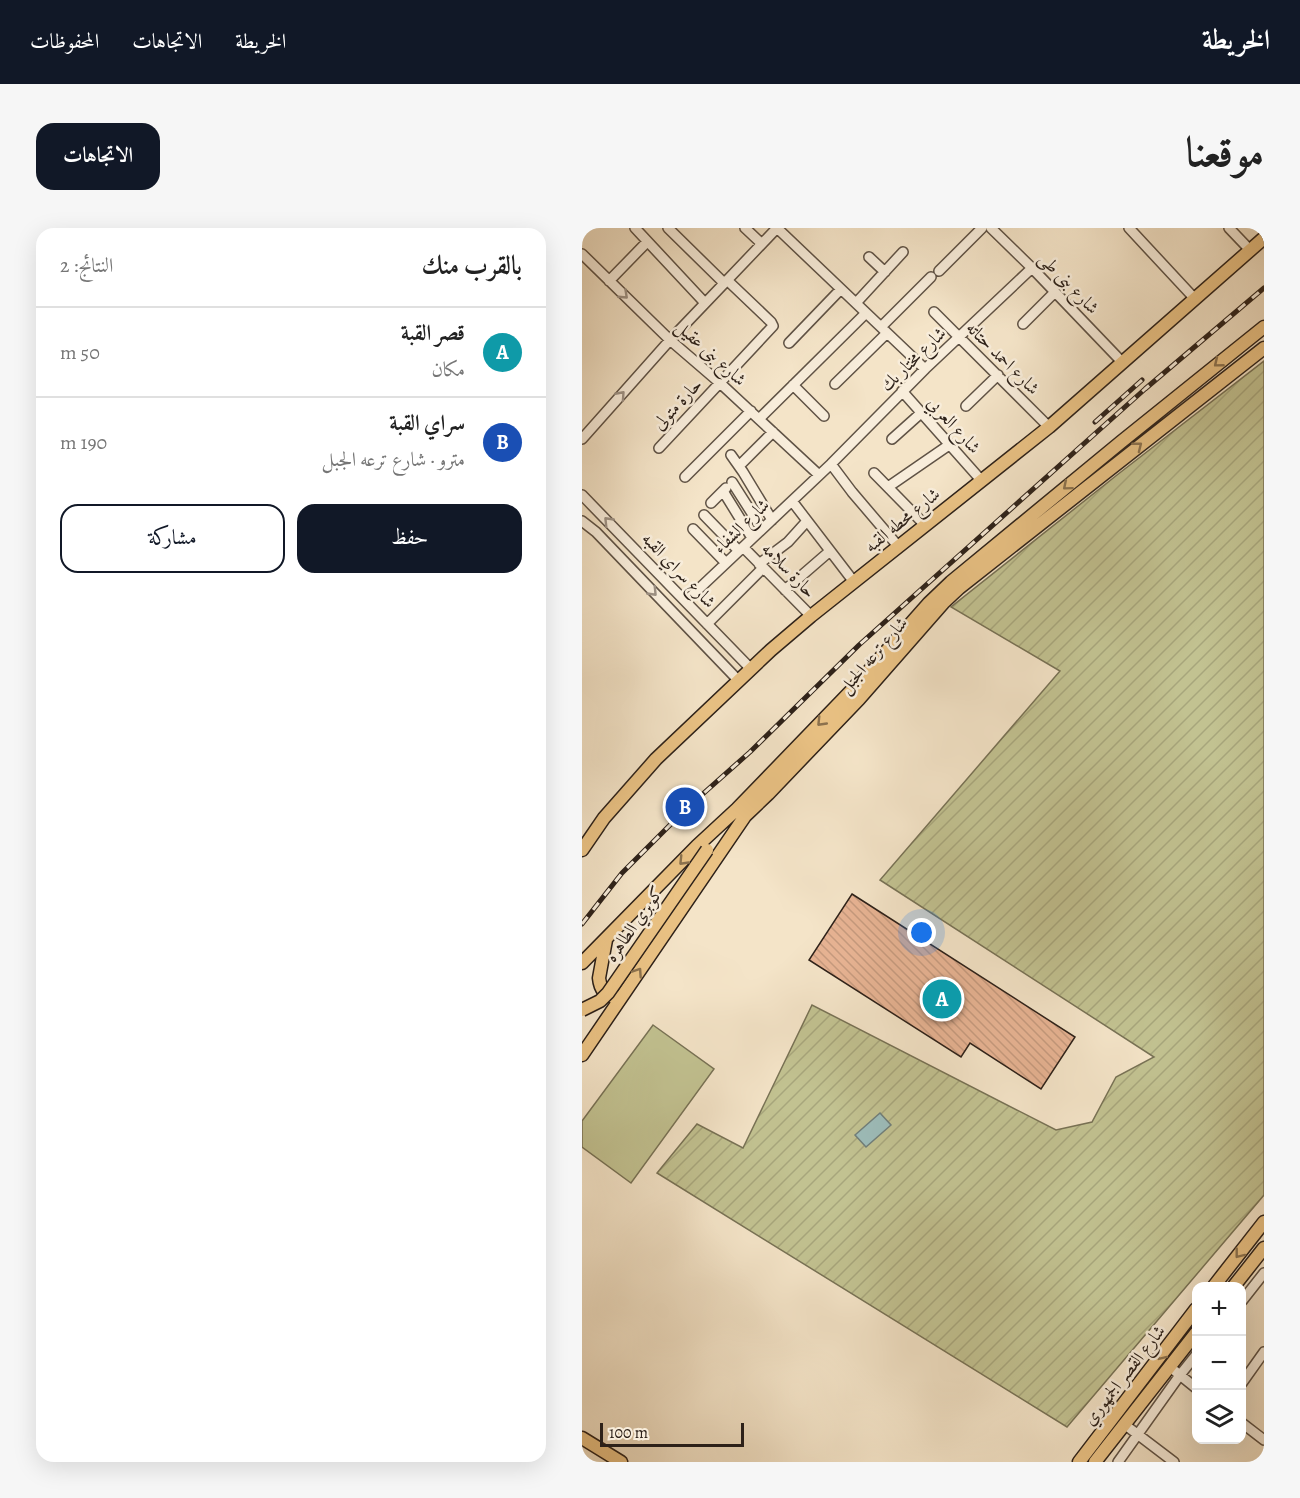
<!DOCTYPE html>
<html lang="ar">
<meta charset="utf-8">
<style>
body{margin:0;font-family:Alegreya,Amiri,serif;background:#f6f6f6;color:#222;direction:rtl}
.controls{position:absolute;right:18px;bottom:18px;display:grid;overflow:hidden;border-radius:12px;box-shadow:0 6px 24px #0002}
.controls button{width:54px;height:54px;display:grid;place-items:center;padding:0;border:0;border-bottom:2px solid #e0e0e0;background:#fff;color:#222;font:30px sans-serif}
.scale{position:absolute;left:18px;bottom:15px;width:144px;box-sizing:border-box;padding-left:6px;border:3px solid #2d2119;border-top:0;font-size:16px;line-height:21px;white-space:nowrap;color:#2d2119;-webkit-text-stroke:4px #f8eddb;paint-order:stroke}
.you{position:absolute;left:340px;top:705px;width:21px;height:21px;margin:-15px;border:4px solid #fff;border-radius:50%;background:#1a73e8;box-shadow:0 0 0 9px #1a73e833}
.badge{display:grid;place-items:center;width:39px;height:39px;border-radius:50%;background:#111827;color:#fff;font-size:20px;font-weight:700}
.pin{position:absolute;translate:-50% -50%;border:3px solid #fff;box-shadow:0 2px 6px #0006}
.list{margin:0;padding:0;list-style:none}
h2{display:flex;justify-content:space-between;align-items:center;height:78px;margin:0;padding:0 24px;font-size:26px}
h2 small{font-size:20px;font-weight:400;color:#767676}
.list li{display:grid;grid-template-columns:39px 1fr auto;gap:18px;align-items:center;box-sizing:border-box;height:90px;padding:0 24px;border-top:2px solid #e0e0e0}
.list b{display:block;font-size:22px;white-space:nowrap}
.list p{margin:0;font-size:20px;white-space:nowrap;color:#767676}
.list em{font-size:20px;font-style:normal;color:#767676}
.actions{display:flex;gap:12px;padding:18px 24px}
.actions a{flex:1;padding:14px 0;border:2px solid #111827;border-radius:18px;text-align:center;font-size:21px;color:#111827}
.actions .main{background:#111827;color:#fff}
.icon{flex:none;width:33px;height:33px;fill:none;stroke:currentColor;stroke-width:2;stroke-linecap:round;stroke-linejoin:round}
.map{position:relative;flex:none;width:682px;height:1234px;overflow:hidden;direction:ltr;border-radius:18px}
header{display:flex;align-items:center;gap:36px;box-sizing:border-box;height:84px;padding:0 30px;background:#111827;color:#fff}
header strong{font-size:28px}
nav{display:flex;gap:33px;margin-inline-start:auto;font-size:21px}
.intro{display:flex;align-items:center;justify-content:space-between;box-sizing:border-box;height:144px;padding:0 36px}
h1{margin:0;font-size:42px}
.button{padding:15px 27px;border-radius:18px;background:#111827;color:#fff;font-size:21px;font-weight:700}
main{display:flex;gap:36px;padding:0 36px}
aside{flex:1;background:#fff;border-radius:18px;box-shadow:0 6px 24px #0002}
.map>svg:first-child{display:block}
.grass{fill:#c2c291;stroke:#787255;stroke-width:1.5}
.garden{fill:url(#garden-furrows);stroke:#787255;stroke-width:1.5}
.water{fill:#9dbebc;stroke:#707f7b;stroke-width:1.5}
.building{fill:url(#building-back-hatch);stroke:#2d2119;stroke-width:1.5}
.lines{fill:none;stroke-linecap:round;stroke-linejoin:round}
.minor-casing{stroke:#5f5245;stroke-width:12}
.major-casing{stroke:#2d2119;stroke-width:15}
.minor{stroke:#f8eddb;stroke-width:9}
.major{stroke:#eac284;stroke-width:12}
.rail-casing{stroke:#2d2119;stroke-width:5}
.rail{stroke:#f8eddb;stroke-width:3;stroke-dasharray:9;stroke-linecap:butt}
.major-bridge-casing{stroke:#2d2119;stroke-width:15;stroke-linecap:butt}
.major-bridge{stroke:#eac284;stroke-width:12}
.oneway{stroke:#9d9184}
.oneway2{stroke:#8c724e}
.labels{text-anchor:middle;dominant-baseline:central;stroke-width:5;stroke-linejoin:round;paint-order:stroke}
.street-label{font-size:18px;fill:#2d2119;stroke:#f8eddb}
</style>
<header>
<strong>الخريطة</strong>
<nav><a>الخريطة</a><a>الاتجاهات</a><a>المحفوظات</a></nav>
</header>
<div class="intro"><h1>موقعنا</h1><a class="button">الاتجاهات</a></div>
<main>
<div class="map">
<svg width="682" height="1234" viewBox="0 0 682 1234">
<defs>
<pattern id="garden-furrows" width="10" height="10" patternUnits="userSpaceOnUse" patternTransform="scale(1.5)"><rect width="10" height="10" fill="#c2c291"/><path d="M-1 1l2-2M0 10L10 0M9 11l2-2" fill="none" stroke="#a7a67c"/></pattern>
<pattern id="building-back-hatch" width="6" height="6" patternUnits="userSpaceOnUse" patternTransform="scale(1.5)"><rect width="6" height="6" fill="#e7b393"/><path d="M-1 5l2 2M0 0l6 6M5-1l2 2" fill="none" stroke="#c69a7e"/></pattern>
</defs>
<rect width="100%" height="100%" fill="#f4e4c8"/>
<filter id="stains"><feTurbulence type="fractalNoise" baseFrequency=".00333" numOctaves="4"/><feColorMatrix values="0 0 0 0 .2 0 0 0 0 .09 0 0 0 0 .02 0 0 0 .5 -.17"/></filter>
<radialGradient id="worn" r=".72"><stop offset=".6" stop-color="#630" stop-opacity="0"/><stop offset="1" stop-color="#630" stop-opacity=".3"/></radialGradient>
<!-- grass -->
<path class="grass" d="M 71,797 L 132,841 L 49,955 L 0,919 L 0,893 Z"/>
<!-- garden -->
<path class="garden" d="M 682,133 L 682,967 L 485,1199 L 75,945 L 115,896 L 161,920 L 230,777 L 474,902 L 510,894 L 534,849 L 572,829 L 298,652 L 478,443 L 369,379 L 535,247 Z"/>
<!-- water -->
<path class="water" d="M 298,885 L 309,897 L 284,919 L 273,907 Z"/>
<!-- building -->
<path class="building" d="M 270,666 L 493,809 L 459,861 L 388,815 L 379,829 L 227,732 Z"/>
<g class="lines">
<defs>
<path id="minor" d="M 53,0 L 123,75
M 86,0 L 142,55
M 163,0 L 180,16
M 195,0 L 343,141
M 409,0 L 450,40 L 541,135
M 547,0 L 613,71
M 647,0 L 668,22
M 0,26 L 88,112 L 138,155 L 237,247
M 287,29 L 303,44
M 357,43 L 400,0
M 27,53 L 65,14
M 274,75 L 321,24
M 352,84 L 467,199
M 441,96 L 473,64
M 299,99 L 349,49
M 207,115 L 259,61
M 253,156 L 305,105
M 211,157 L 242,188
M 320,163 L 399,252
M 384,178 L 416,147
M 177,191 L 284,85
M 0,211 L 88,112 L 195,0
M 310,211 L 339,185
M 77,220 L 191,98 L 189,94 L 145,52
M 149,227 L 161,244 L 190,292
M 249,236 L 270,264 L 316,318
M 157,238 L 191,204
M 292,245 L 343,297
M 103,249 L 169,183
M 150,254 L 180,301
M 306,259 L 367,217
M 141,263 L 170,310
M 0,267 L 169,441
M 210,273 L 272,354
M 129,275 L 144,260
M 122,287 L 157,323
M 0,293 L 14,304 L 156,452
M 111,301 L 144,335
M 161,319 L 229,388
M 177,336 L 206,314 L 225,293
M 203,362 L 248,323
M 104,373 L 249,236 L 343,141 L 450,40
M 125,396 L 181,340
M 660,1073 L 682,1045
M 588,1139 L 614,1160
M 660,1155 L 682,1124
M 660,1195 L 682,1212
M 542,1196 L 592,1234
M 536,1234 L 598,1147 L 614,1127"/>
<path id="major" d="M 0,622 L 22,590 L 74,531 L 189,422 L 229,388 L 467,199 L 682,10
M 24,712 L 17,750 C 18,760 22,767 32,769
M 0,735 L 115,618 L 155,581 L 270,462 L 347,375 L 369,354 L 539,214 L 682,99
M 0,827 L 163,588 L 186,566 L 277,471 L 362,374 L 377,360 L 682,120
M 632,1058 L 682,994
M 652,1058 L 682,1020
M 0,1210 L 39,1234
M 497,1234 L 614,1081
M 513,1234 L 614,1105"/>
</defs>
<!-- minor casing -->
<use href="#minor" class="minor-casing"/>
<!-- major casing -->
<use href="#major" class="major-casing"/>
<!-- minor -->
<use href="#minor" class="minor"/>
<!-- major -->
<use href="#major" class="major"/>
<defs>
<path id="rail" d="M 513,194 L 560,152
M 0,696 L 40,645 L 105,580 L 168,524 L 277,417 L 563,161 L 682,60"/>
</defs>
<!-- rail casing -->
<use href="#rail" class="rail-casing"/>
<!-- rail -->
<use href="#rail" class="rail"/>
<defs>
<path id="major-bridge" d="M 0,782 L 18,773 L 26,765 L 125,622"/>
</defs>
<!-- major-bridge casing -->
<use href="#major-bridge" class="major-bridge-casing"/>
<!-- major-bridge -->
<use href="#major-bridge" class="major-bridge"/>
</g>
<!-- one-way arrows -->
<defs><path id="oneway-chevron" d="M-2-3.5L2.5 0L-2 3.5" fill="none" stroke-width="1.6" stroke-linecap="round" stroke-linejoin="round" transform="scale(1.5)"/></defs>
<g class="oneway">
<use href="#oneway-chevron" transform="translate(42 67) rotate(43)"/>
<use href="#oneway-chevron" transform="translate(39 167) rotate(-48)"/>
<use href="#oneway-chevron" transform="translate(26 293) rotate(-134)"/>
<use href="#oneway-chevron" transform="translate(71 364) rotate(46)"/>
</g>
<g class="oneway2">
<use href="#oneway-chevron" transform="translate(636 135) rotate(141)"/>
<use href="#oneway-chevron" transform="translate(556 218) rotate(-38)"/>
<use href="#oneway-chevron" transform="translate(485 258) rotate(140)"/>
<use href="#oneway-chevron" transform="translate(239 494) rotate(134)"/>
<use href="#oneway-chevron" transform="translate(101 633) rotate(134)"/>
<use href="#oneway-chevron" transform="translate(56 744) rotate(-56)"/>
<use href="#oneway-chevron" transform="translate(657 1026) rotate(128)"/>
<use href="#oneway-chevron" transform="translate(579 1128) rotate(128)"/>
</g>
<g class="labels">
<!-- street labels -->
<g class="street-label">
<text transform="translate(487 55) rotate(46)">شارع بنى طى</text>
<text transform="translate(129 125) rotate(42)">شارع بنى عقيل</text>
<text transform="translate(421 130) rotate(45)">شارع احمد حتاته</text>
<text transform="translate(331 131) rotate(-44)">شارع مختار بك</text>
<text transform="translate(95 176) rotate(-47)">حارة متولى</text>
<text transform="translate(372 197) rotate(48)">شارع العربي</text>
<text transform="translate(320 292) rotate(-39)">شارع محطه القبه</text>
<text transform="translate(159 298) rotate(-44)">شارع الشفاء</text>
<text transform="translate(97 342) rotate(46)">شارع سراي القبه</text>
<text transform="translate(207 342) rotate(46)">حارة سلامه</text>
<text transform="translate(291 427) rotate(-49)">شارع ترعه الجبل</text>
<text transform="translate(52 696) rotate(-55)">كوبري الطاهره</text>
<text transform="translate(542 1147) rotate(-52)">شارع القصر الجمهوري</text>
</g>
</g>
<rect width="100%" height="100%" filter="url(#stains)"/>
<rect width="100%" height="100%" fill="url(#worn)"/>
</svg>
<div class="controls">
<button>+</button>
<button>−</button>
<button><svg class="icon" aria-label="layers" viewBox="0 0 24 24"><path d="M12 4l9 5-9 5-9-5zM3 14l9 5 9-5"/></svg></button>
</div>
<div class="scale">100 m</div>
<div class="you"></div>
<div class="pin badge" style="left:360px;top:771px;background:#0f9aa8">A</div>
<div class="pin badge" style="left:103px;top:579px;background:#1a4fb4">B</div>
</div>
<aside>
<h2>بالقرب منك<small>النتائج: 2</small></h2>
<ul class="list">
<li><span class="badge" style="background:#0f9aa8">A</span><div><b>قصر القبة</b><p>مكان</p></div><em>50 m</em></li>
<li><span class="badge" style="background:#1a4fb4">B</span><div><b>سراي القبة</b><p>مترو · شارع ترعه الجبل</p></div><em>190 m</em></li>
</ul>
<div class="actions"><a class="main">حفظ</a><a>مشاركة</a></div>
</aside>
</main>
